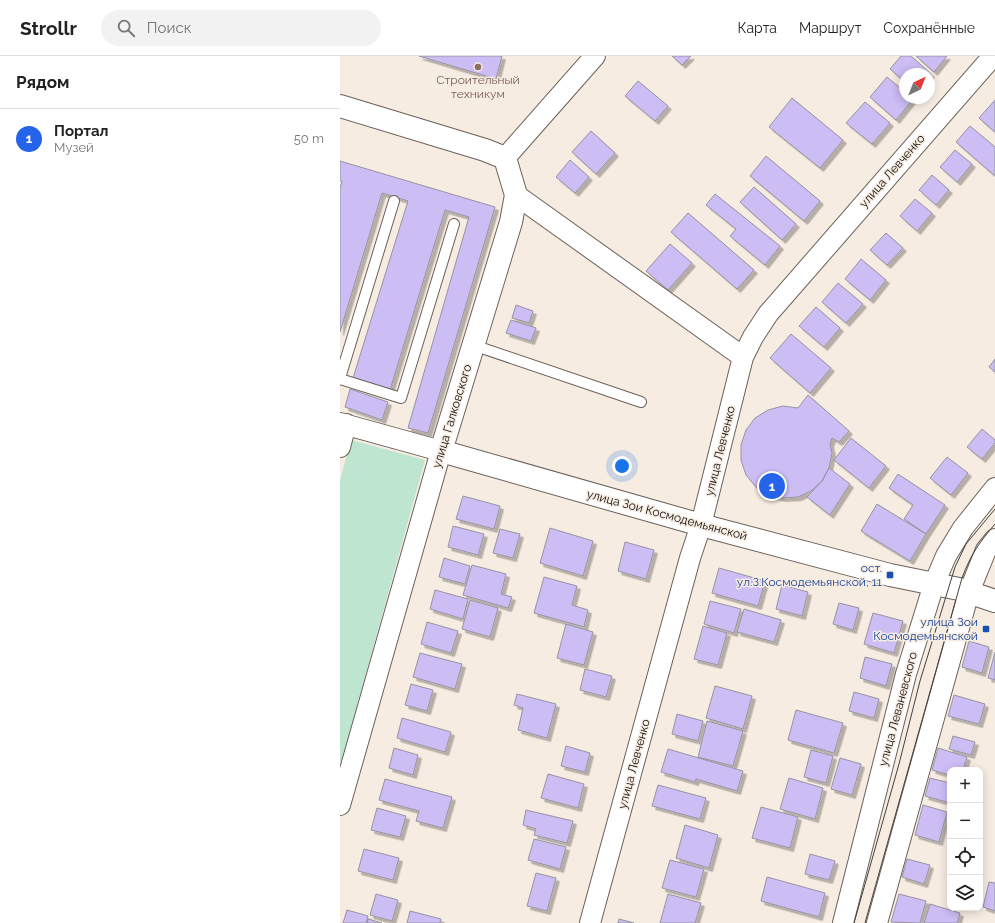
<!DOCTYPE html>
<html lang="ru">
<meta charset="utf-8">
<style>
body{margin:0;font-family:Raleway,sans-serif;background:#f2f2f2;color:#222}
.controls{position:absolute;right:12px;bottom:12px;display:grid;overflow:hidden;border-radius:8px;box-shadow:0 2px 10px #0003}
.controls button{width:36px;height:36px;display:grid;place-items:center;padding:0;border:0;border-bottom:1px solid #e0e0e0;background:#fff;color:#222;font:20px sans-serif}
.compass{position:absolute;left:559px;top:12px;width:36px;height:36px;border-radius:50%;background:#fff;box-shadow:0 2px 10px #0003;rotate:43deg}
.you{position:absolute;left:282px;top:410px;width:14px;height:14px;margin:-10px;border:3px solid #fff;border-radius:50%;background:#1a73e8;box-shadow:0 0 0 6px #1a73e833}
.badge{display:grid;place-items:center;width:26px;height:26px;border-radius:50%;background:#2563eb;color:#fff;font-size:13px;font-weight:700}
.pin{position:absolute;translate:-50% -50%;border:2px solid #fff;box-shadow:0 1px 4px #0006}
.list{margin:0;padding:0;list-style:none}
h2{display:flex;justify-content:space-between;align-items:center;height:52px;margin:0;padding:0 16px;font-size:17px}
h2 small{font-size:13px;font-weight:400;color:#767676}
.list li{display:grid;grid-template-columns:26px 1fr auto;gap:12px;align-items:center;box-sizing:border-box;height:60px;padding:0 16px;border-top:1px solid #e0e0e0}
.list b{display:block;font-size:15px;white-space:nowrap}
.list p{margin:0;font-size:13px;white-space:nowrap;color:#767676}
.list em{font-size:13px;font-style:normal;color:#767676}
.icon{flex:none;width:22px;height:22px;fill:none;stroke:currentColor;stroke-width:2;stroke-linecap:round;stroke-linejoin:round}
.map{position:relative;flex:none;width:655px;height:867px;overflow:hidden}
header{display:flex;align-items:center;gap:24px;box-sizing:border-box;height:56px;padding:0 20px;background:#fff;border-bottom:1px solid #e0e0e0}
header strong{font-size:19px}
nav{display:flex;gap:22px;margin-inline-start:auto;font-size:14px}
.search{width:280px;height:36px;background:#f2f2f2;display:flex;align-items:center;gap:10px;box-sizing:border-box;padding:0 14px;border-radius:22px;color:#767676;font-size:15px}
main{display:flex}
aside{flex:1;background:#fff}
.map>svg:first-child{display:block}
.green{fill:#bde5cf}
.building{fill:#ccbdf5;stroke:#96939f;filter:url(#shadow)}
.lines{fill:none;stroke-linecap:round;stroke-linejoin:round}
.lane-casing{stroke:#6b6159;stroke-width:12}
.street-casing{stroke:#6b6159;stroke-width:22}
.secondary-casing{stroke:#6b6159;stroke-width:24}
.lane{stroke:#fff;stroke-width:10}
.street{stroke:#fff;stroke-width:20}
.secondary{stroke:#fff;stroke-width:22}
.tram{stroke:#45403a;stroke-width:1}
.education-dot{fill:#8d6e63;stroke:#f7ece2;stroke-width:1.5}
.transit-dot{fill:#1a4fb4;stroke:#f7ece2;stroke-width:1.5}
.labels{text-anchor:middle;dominant-baseline:central;stroke-width:3;stroke-linejoin:round;paint-order:stroke}
.education-label{font-size:12px;fill:#785e54;stroke:#f7ece2}
.street-label{font-size:12px;fill:#110e0a;stroke:#f7ece2}
.transit-label{font-size:12px;fill:#164399;stroke:#f7ece2;text-anchor:end}
</style>
<header>
<strong>Strollr</strong>
<div class="search"><svg class="icon" aria-label="search" viewBox="0 0 24 24"><circle cx="10" cy="10" r="6"/><path d="M15 15l6 6"/></svg>Поиск</div>
<nav><a>Карта</a><a>Маршрут</a><a>Сохранённые</a></nav>
</header>
<main>
<aside>
<h2>Рядом<small></small></h2>
<ul class="list">
<li><span class="badge">1</span><div><b>Портал</b><p>Музей</p></div><em>50 m</em></li>
</ul>
</aside>
<div class="map">
<svg width="655" height="867" viewBox="0 0 655 867">
<defs>
<filter id="shadow"><feDropShadow dx="3.5" dy="3.5" stdDeviation="0" flood-color="#0004"/></filter>
</defs>
<rect width="100%" height="100%" fill="#f7ece2"/>
<!-- green -->
<path class="green" d="M 11,384 L 85,404 L 0,711 L 0,424 Z"/>
<!-- building -->
<path class="building" d="M 79,0 L 162,0 L 156,23 Z
M 332,0 L 351,0 L 342,9 Z
M 561,0 L 571,0 L 591,18 L 589,21 L 589,18 L 565,18 L 565,26 L 550,13 Z
M 576,0 L 607,0 L 594,16 Z
M 547,21 L 565,36 L 565,42 L 572,42 L 573,43 L 556,64 L 530,41 Z
M 298,25 L 328,50 L 315,65 L 285,40 Z
M 452,42 L 503,84 L 480,112 L 429,71 Z
M 655,44 L 655,76 L 639,62 Z
M 525,46 L 550,67 L 532,88 L 506,67 Z
M 630,70 L 655,91 L 655,120 L 616,86 Z
M 251,75 L 275,97 L 256,118 L 232,96 Z
M 615,94 L 632,108 L 617,126 L 600,111 Z
M 426,100 L 480,145 L 464,165 L 410,120 Z
M 230,104 L 249,121 L 235,137 L 216,121 Z
M 0,105 L 155,151 L 88,377 L 68,372 L 129,161 L 105,154 L 50,334 L 13,322 L 68,145 L 42,137 L 0,276 L 0,132 L 2,125 L 0,125 Z
M 592,119 L 609,134 L 596,149 L 579,134 Z
M 414,131 L 456,168 L 442,184 L 400,146 Z
M 375,138 L 440,190 L 425,209 L 390,180 L 396,173 L 366,149 Z
M 575,143 L 592,157 L 577,175 L 560,160 Z
M 348,157 L 414,214 L 397,233 L 331,176 Z
M 546,177 L 563,192 L 547,209 L 530,194 Z
M 330,188 L 352,207 L 328,234 L 306,215 Z
M 521,203 L 546,224 L 530,244 L 505,223 Z
M 498,227 L 523,248 L 506,267 L 482,246 Z
M 176,249 L 193,255 L 189,267 L 172,262 Z
M 476,251 L 500,272 L 484,291 L 459,270 Z
M 171,264 L 196,272 L 191,285 L 166,277 Z
M 451,278 L 491,312 L 470,337 L 430,302 Z
M 655,303 L 655,316 L 649,311 Z
M 10,333 L 48,346 L 42,364 L 5,351 Z
M 468,339 L 509,375 L 499,386 L 492,382 L 490,388 L 492,397 L 489,412 L 482,425 L 471,435 L 458,441 L 443,442 L 428,439 L 416,431 L 406,419 L 401,404 L 401,389 L 406,374 L 415,362 L 428,354 L 443,350 L 458,352 Z
M 642,373 L 655,384 L 655,387 L 642,403 L 627,391 Z
M 511,382 L 546,410 L 529,432 L 494,404 Z
M 607,401 L 628,417 L 611,439 L 590,422 Z
M 489,412 L 510,428 L 490,459 L 467,441 L 482,425 Z
M 558,418 L 605,449 L 586,478 L 564,463 L 573,449 L 549,432 Z
M 123,440 L 160,450 L 154,473 L 116,463 Z
M 537,448 L 586,478 L 570,505 L 521,475 Z
M 113,470 L 144,478 L 138,499 L 108,491 Z
M 210,472 L 253,485 L 243,520 L 200,507 Z
M 160,473 L 180,478 L 173,502 L 153,497 Z
M 285,486 L 314,494 L 306,523 L 278,515 Z
M 104,502 L 130,510 L 125,528 L 99,521 Z
M 132,509 L 166,518 L 161,538 L 172,541 L 168,552 L 123,539 Z
M 379,512 L 425,525 L 418,550 L 372,537 Z
M 204,521 L 237,530 L 232,549 L 248,554 L 244,571 L 194,557 Z
M 442,529 L 468,536 L 462,560 L 436,553 Z
M 95,534 L 128,543 L 123,563 L 90,553 Z
M 130,544 L 158,552 L 150,581 L 122,573 Z
M 370,545 L 401,553 L 394,577 L 364,568 Z
M 499,547 L 519,552 L 513,574 L 493,568 Z
M 404,553 L 441,564 L 434,586 L 397,576 Z
M 533,557 L 563,565 L 554,597 L 524,588 Z
M 87,566 L 118,575 L 111,597 L 81,588 Z
M 226,568 L 253,576 L 244,609 L 217,602 Z
M 363,570 L 387,577 L 378,609 L 354,603 Z
M 629,585 L 649,591 L 642,617 L 622,611 Z
M 655,596 L 655,624 L 648,622 Z
M 80,597 L 122,608 L 115,633 L 73,621 Z
M 525,601 L 552,608 L 546,630 L 520,622 Z
M 245,613 L 272,620 L 266,641 L 240,634 Z
M 71,628 L 93,634 L 87,655 L 65,649 Z
M 375,630 L 412,640 L 403,673 L 366,662 Z
M 514,636 L 539,643 L 534,662 L 509,655 Z
M 177,638 L 216,648 L 207,682 L 178,674 L 183,652 L 174,649 Z
M 614,639 L 645,648 L 639,668 L 608,660 Z
M 456,654 L 503,667 L 494,697 L 448,684 Z
M 337,658 L 363,665 L 358,685 L 332,678 Z
M 62,662 L 111,676 L 105,696 L 57,682 Z
M 367,665 L 403,675 L 393,710 L 358,701 Z
M 613,680 L 635,686 L 631,699 L 609,693 Z
M 226,690 L 250,697 L 245,716 L 221,710 Z
M 54,692 L 78,699 L 73,719 L 49,712 Z
M 598,692 L 627,701 L 623,714 L 610,714 L 610,719 L 592,714 Z
M 328,693 L 403,715 L 397,735 L 356,723 L 355,726 L 321,716 Z
M 471,694 L 493,700 L 486,727 L 464,721 Z
M 500,702 L 521,708 L 512,739 L 491,733 Z
M 208,718 L 244,728 L 238,752 L 201,742 Z
M 449,722 L 483,732 L 475,763 L 440,753 Z
M 590,722 L 610,727 L 610,747 L 585,740 Z
M 45,723 L 112,741 L 103,772 L 76,765 L 79,755 L 39,744 Z
M 318,729 L 366,742 L 360,763 L 312,750 Z
M 583,749 L 607,756 L 599,786 L 575,779 Z
M 421,751 L 458,761 L 450,792 L 412,782 Z
M 37,752 L 66,760 L 60,781 L 31,774 Z
M 186,754 L 233,765 L 227,787 L 194,779 L 196,773 L 183,769 Z
M 345,769 L 378,779 L 369,812 L 336,802 Z
M 194,783 L 226,791 L 220,813 L 188,804 Z
M 24,793 L 59,802 L 53,824 L 18,815 Z
M 470,798 L 495,805 L 489,824 L 465,818 Z
M 567,803 L 590,809 L 584,828 L 562,821 Z
M 330,804 L 364,813 L 356,841 L 322,832 Z
M 196,817 L 216,822 L 207,855 L 187,850 Z
M 427,821 L 485,837 L 479,861 L 421,845 Z
M 649,826 L 655,827 L 655,855 L 643,851 Z
M 36,838 L 58,844 L 52,865 L 30,859 Z
M 328,838 L 361,847 L 355,867 L 320,867 Z
M 559,838 L 586,845 L 580,867 L 551,866 Z
M 590,848 L 620,857 L 617,867 L 584,867 Z
M 7,854 L 28,860 L 26,867 L 3,867 Z
M 70,855 L 101,863 L 100,867 L 67,867 Z
M 28,863 L 42,867 L 27,867 Z
M 279,863 L 294,867 L 278,867 Z"/>
<g class="lines">
<defs>
<path id="lane" d="M 133,289 L 301,346
M 0,322 L 54,145
M 0,323 L 61,342 L 114,168"/>
<path id="street" d="M 165,102 L 255,0
M 176,139 L 403,301
M 0,367 L 101,395 L 0,749
M 0,391 L 6,368
M 250,867 L 350,502 L 361,469 L 403,301 L 413,281 L 428,258 L 653,0
M 503,867 L 566,618 L 594,528 L 606,500 L 623,472 L 655,432
M 537,867 L 629,536 L 646,494 L 655,483"/>
<path id="secondary" d="M 0,50 L 145,94 L 165,102 L 176,139 L 171,166 L 101,395 L 361,469 L 550,519 L 619,533 L 655,545"/>
</defs>
<!-- lane casing -->
<use href="#lane" class="lane-casing"/>
<!-- street casing -->
<use href="#street" class="street-casing"/>
<!-- secondary casing -->
<use href="#secondary" class="secondary-casing"/>
<!-- lane -->
<use href="#lane" class="lane"/>
<!-- street -->
<use href="#street" class="street"/>
<!-- secondary -->
<use href="#secondary" class="secondary"/>
<!-- tram -->
<path class="tram" d="M 514,867 L 559,708 L 580,625 L 615,511 L 626,488 L 655,453
M 525,867 L 622,522 C 631,498 639,487 655,468"/>
</g>
<!-- markers -->
<circle class="education-dot" cx="138" cy="11" r="4"/>
<g class="transit-dot">
<rect x="546" y="515" width="8" height="8" rx="2"/>
<rect x="642" y="569" width="8" height="8" rx="2"/>
</g>
<g class="labels">
<!-- education labels -->
<g class="education-label">
<text x="138" y="24">Строительный<tspan x="138" dy="14">техникум</tspan></text>
</g>
<!-- street labels -->
<g class="street-label">
<text transform="translate(552 115) rotate(-49)">улица Левченко</text>
<text transform="translate(112 360) rotate(-73)">улица Галковского</text>
<text transform="translate(380 395) rotate(-76)">улица Левченко</text>
<text transform="translate(327 459) rotate(15)">улица Зои Космодемьянской</text>
<text transform="translate(558 653) rotate(-75)">улица Леваневского</text>
<text transform="translate(294 708) rotate(-75)">улица Левченко</text>
</g>
<!-- transit labels -->
<g class="transit-label">
<text x="542" y="512">ост.<tspan x="542" dy="14">ул.З.Космодемьянской, 11</tspan></text>
<text x="638" y="566">улица Зои<tspan x="638" dy="14">Космодемьянской</tspan></text>
</g>
</g>
</svg>
<div class="controls">
<button>+</button>
<button>−</button>
<button><svg class="icon" aria-label="locate" viewBox="0 0 24 24"><circle cx="12" cy="12" r="6"/><path d="M12 2v4M12 18v4M2 12h4M18 12h4"/></svg></button>
<button><svg class="icon" aria-label="layers" viewBox="0 0 24 24"><path d="M12 4l9 5-9 5-9-5zM3 14l9 5 9-5"/></svg></button>
</div>
<svg class="compass" viewBox="-18 -18 36 36"><path d="M0-13l5 13h-10z" fill="#e53935"/><path d="M0 13l5-13h-10z" fill="#767676"/></svg>
<div class="you"></div>
<div class="pin badge" style="left:432px;top:430px">1</div>
</div>
</main>
